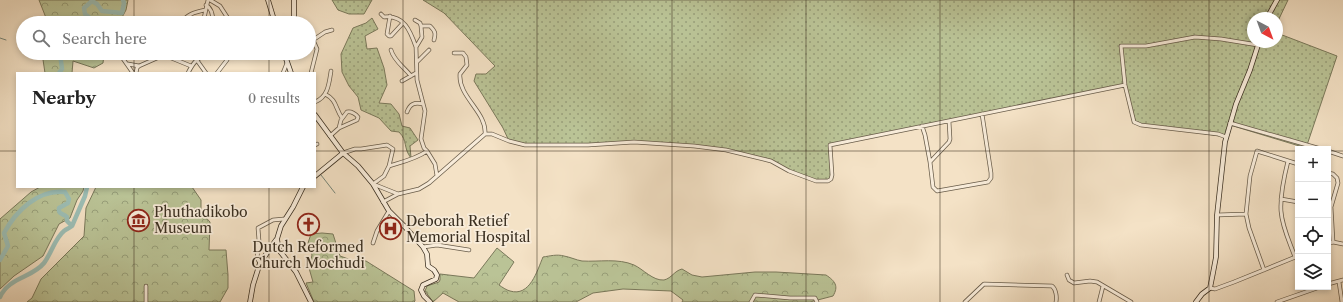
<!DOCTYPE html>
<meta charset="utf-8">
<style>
body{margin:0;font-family:"Libre Caslon Text",serif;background:#f6f6f6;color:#222}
.controls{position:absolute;right:12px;bottom:12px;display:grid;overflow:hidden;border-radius:0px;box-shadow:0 2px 6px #0003}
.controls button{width:36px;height:36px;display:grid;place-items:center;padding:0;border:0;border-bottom:1px solid #e0e0e0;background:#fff;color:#222;font:20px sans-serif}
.compass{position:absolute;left:1247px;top:12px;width:36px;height:36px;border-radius:50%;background:#fff;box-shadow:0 2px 6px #0003;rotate:139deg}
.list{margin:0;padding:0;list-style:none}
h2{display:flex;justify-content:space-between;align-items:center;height:52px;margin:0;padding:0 16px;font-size:17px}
h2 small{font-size:13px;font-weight:400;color:#767676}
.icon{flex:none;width:22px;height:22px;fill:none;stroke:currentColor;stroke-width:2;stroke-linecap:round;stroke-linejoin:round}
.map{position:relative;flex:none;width:1343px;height:302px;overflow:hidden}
.search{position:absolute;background:#fff;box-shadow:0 2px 6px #0003;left:16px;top:16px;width:300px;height:44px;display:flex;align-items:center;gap:10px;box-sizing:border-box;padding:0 14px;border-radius:22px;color:#767676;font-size:15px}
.panel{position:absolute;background:#fff;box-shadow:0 2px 6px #0003;left:16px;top:72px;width:300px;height:116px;border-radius:0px}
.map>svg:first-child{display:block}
.grass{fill:url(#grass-dots);stroke:#7a795b}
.forest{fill:url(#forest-crowns);stroke:#7a795b}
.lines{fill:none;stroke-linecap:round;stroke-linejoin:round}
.stream{stroke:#758579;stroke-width:1}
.river{stroke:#9cbeb5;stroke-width:4.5}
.street-casing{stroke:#685c4a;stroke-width:4.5}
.secondary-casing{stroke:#3a2f20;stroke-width:5.5}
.street{stroke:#f8ecda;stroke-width:3}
.secondary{stroke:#f8ecda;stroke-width:4}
.grid{fill:none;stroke:#3a2f20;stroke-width:1;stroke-opacity:0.55}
.labels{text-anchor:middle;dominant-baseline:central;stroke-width:3.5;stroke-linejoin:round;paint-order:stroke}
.poi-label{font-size:14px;fill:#3a2f20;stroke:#f8ecda;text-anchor:start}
</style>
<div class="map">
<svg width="1343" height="302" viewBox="0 0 1343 302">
<defs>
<pattern id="grass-dots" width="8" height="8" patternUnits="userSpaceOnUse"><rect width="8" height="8" fill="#bac396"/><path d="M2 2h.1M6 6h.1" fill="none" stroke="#989f7a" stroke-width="1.8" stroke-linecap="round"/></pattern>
<pattern id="forest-crowns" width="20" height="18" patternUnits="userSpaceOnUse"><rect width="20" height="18" fill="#bac396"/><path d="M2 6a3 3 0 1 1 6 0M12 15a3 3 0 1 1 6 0" fill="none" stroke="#989f7a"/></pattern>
</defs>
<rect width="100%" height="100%" fill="#f4e2c6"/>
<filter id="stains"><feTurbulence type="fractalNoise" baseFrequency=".005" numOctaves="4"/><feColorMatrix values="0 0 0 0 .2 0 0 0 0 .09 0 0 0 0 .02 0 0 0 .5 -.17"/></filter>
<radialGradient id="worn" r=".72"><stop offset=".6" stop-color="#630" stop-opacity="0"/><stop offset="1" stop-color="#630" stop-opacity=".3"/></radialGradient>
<!-- grass -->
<path class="grass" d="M 332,0 L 372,0 L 364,14 L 349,14 L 338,10 Z
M 423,0 L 1288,0 L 1277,23 L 1277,18 L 1253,18 L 1253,42 L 1277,42 L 1277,33 L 1337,56 L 1306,148 L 1230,125 L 1226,137 L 1136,123 L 1125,85 L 831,145 L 832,175 L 828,181 L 816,181 L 805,178 L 775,163 L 726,150 L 673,144 L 612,143 L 525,145 L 509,141 L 503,128 L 474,81 L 476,74 L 486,74 L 495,66 L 444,13 Z
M 372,18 L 378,29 L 365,36 L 367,49 L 377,48 L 384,68 L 387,85 L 379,103 L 391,104 L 399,114 L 402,126 L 410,128 L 418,140 L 410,146 L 411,158 C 403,148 408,141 399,132 L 391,131 L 379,118 L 361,110 L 358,97 L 349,86 L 342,72 L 341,54 L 353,28 L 366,23 Z"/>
<!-- forest -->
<path class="forest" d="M 39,0 L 128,0 L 126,10 L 119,23 L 48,23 Z
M 42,53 L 104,53 L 104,54 L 103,63 L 94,68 L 73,61 L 72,73 L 45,73 Z
M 40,187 L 84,187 L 83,191 L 77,200 L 70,218 L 59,224 L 43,256 L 14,276 L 0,289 L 0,219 L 31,192 Z
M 96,187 L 192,187 L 201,200 L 201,212 L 210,222 L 209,250 L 226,250 L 228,275 L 228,288 L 220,302 L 27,302 L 32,298 L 41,279 L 84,236 L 86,208 Z
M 322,233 L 333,234 L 340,256 L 354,261 L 366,261 L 414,291 L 415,301 L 414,302 L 314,302 L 306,283 L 313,282 L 309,268 L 312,255 L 308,243 L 311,234 Z
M 497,248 L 514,262 L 499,285 C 502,287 506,290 510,291 C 530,297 537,271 543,257 C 550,256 557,254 564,256 C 570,257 576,260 582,261 C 599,262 618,258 634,265 C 643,269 653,281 664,280 C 672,278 674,271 682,269 L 692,275 L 702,277 L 755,272 L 776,272 L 826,275 C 835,281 839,286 833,296 L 810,302 L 682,302 L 683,300 L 671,291 L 623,289 L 593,293 L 576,302 L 459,302 L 443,293 L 433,302 L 425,291 L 427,286 L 439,282 L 440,280 L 440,274 L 474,278 Z"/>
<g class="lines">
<!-- stream -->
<path class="stream" d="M 0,38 L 6,40
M 321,175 L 335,193"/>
<!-- river -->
<path class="river" d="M 91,23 L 90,18 L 85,14 L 84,8 L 92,1 L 97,4 L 102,11 L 122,13 L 124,3 L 123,0
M 59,73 L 62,69 L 60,53
M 0,260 L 8,246 L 4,233 C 16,211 38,189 65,192 L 69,199 L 68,203 L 59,208 C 58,215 63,213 67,217 L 67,221 L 72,226 L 85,196 L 87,187
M 0,297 C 9,277 32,278 44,263 C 51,254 55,238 64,231 C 66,229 70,228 72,226"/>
<defs>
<path id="street" d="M 210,0 L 220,6 L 231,23
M 206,5 C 212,8 213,17 213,23
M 381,14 L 384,17 C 404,15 410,30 416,47
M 390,16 L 387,34 L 389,36 L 391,36 L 403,23
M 415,20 L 420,23 L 421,26
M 182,23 C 186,14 196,12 205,10
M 203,23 L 208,0
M 309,37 L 313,40 L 325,32 L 332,30
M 434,40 C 436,33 435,31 430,26 L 421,26 L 422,37 L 416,47 L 417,80 L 425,111 L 421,139 L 424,148 L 427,151 L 435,164 L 437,176
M 391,50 C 394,61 404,67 411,76
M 119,53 L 133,73
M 195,53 L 196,59 L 206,73
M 454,53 L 463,53 L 466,57 L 467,65 L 460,74 C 458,97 487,112 485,134
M 417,62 L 429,50
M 128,64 L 139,66 L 164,55 L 191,66
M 136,73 L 137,68 L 139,66
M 188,73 C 194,61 197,59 208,53
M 217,73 L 227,60 L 228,55 L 226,53
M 283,73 L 287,63
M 311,73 L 317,49 L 313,40
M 402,81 L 416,73
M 325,94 C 337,100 335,108 342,118
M 315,102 C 328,97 329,84 331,71
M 407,112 C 410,104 414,102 423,104
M 949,121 L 950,139 L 949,142 L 930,162 L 933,187 L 937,191 L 988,182 L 991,178 L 991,173 L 982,114
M 1230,123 L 1321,149
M 922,126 L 925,135 L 930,162
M 330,136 L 339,128 L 357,120 L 358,117 C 356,114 351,111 347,112 L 341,120 L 339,128
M 1226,137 L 1218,134 L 1141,125 L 1134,122 L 1125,85 L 1121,46 L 1146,46 L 1195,37 L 1221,39 L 1258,45
M 315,145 L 317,144
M 1328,151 L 1343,156
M 343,153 L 355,149 L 361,149 L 387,145 L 393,149 L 389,166
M 1288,161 C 1284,177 1280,195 1281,211 C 1282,227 1290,243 1295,257
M 1328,173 L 1333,174 L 1337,178 L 1338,183 L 1331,207 L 1333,242 L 1328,244
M 373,184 L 398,194 L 419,189 L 429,183 L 485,134 L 492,134 L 509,141 L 525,145 L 588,145 L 634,142 L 694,146 L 726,150 L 771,161 L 789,171 L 816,181 L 828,181 L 831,179 L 832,175 L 830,145 L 1125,85
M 373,184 L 384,176 L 389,166 C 402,162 416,159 427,151
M 1281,199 L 1298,202
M 383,202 L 398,194
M 1217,215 L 1246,214
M 1333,242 L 1343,244
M 373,243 L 377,231 L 389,211
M 423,247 L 437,245 L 469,250
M 260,263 L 257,258 L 259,241 L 258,228 L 273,220 L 284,219
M 1264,270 L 1249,228 L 1246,214 L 1250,176 L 1257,151 L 1298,164
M 1067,275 L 1069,280 L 1074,283 L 1090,281 L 1097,282 L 1131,302
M 1339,282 L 1342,302
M 1328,284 L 1343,280
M 146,286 L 146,302
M 1210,288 L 1215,289 L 1234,282 L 1298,256
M 751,302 L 755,295 L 790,298 L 815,298 L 817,302
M 965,302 L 984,284 L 1052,286 C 1056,289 1057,297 1056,302
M 1099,302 L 1103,286
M 1277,302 L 1320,287"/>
<path id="secondary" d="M 268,0 L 275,23
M 1267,18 L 1277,0
M 294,23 L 294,0
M 284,53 L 291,73
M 315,115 L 343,153 L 358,166 L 373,184 L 389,211 L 405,227 L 423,247 L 427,254 L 428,266 L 434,270 L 437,275 L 436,279 L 423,285 L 421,290 L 424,296 L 430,302
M 315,176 L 343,153
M 303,187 L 293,207 L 281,226 L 277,239 L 279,250 L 296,272 L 311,302
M 250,302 L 253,285 L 260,263 L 276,240
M 1196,302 L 1202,294 L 1210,288 L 1213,273 L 1216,257 L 1217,215 L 1225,142 L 1236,104 L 1250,70 L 1259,42"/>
</defs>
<!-- street casing -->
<use href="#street" class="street-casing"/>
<!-- secondary casing -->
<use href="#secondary" class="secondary-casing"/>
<!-- street -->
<use href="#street" class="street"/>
<!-- secondary -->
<use href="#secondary" class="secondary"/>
</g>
<!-- grid -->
<path class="grid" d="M 134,0 L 134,23M 269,0 L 269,23M 403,0 L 403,302M 537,0 L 537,302M 672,0 L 672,302M 806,0 L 806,302M 940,0 L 940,302M 1074,0 L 1074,302M 1209,0 L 1209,302M 134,53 L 134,73M 269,53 L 269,73M 0,151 L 17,151M 315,151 L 1298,151M 1328,151 L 1343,151M 134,187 L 134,302M 269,187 L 269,302"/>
<!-- icons -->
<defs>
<symbol id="museum-ring" viewBox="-11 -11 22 22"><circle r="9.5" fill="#f8ecda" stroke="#8f2418" stroke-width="1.5"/><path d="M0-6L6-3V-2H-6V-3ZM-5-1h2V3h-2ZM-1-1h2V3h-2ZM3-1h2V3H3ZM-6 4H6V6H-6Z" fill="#8f2418"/></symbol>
<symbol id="church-ring" viewBox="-11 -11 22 22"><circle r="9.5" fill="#f8ecda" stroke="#8f2418" stroke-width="1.5"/><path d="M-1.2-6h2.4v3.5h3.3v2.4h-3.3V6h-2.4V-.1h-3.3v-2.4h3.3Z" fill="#8f2418"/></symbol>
<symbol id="hospital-ring" viewBox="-11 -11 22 22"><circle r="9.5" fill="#f8ecda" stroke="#8f2418" stroke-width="1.5"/><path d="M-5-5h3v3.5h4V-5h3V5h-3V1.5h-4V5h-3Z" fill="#8f2418"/></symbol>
</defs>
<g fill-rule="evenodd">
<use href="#museum-ring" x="126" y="208" width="25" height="25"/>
<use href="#church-ring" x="296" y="212" width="25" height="25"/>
<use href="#hospital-ring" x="378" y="216" width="25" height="25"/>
</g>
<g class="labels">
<!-- poi labels -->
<g class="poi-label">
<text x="154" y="212">Phuthadikobo<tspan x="154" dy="16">Museum</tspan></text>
<text x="406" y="221">Deborah Retief<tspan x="406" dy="16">Memorial Hospital</tspan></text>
<text x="308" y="247" text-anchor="middle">Dutch Reformed<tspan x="308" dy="16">Church Mochudi</tspan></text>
</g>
</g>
<rect width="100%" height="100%" filter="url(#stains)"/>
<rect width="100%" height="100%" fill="url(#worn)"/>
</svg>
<div class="controls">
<button>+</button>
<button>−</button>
<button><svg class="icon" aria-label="locate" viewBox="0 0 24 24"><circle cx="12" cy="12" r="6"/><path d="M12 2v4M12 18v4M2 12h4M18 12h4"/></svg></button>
<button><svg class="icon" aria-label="layers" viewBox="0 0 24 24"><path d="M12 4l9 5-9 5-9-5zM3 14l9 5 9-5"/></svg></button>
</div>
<svg class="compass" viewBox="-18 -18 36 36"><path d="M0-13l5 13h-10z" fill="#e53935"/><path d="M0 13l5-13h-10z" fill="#767676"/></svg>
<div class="search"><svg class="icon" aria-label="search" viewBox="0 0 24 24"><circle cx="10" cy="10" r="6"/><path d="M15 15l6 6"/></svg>Search here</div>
<section class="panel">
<h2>Nearby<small>0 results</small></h2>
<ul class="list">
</ul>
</section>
</div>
